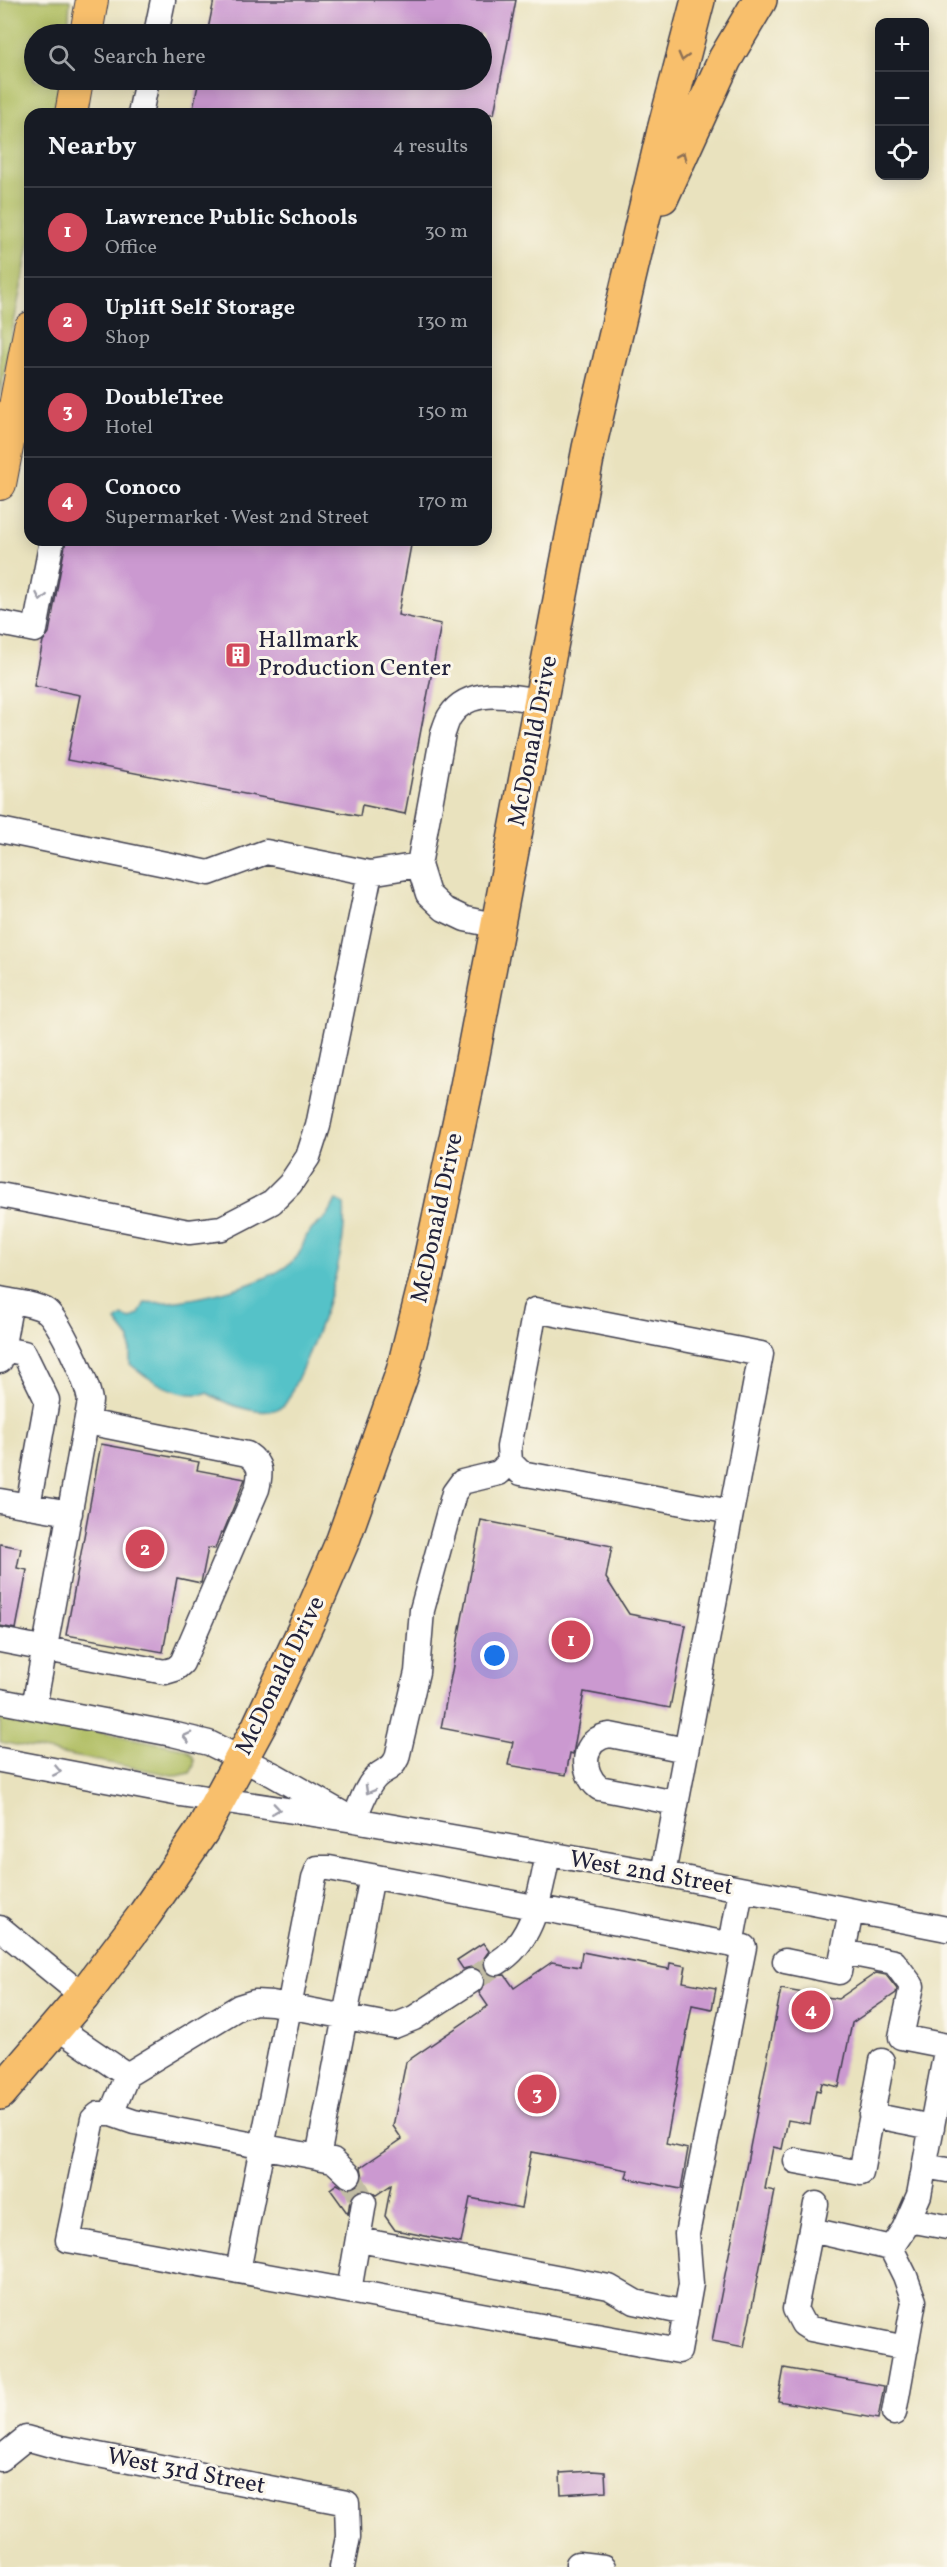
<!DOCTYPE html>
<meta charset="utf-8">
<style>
body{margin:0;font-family:Vollkorn,serif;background:#20242c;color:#f1f3f6}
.controls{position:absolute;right:18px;top:18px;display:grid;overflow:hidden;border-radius:12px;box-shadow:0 3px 15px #0003}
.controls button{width:54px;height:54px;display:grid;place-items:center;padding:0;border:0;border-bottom:2px solid #363941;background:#171b24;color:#f1f3f6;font:30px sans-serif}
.you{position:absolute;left:495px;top:1656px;width:21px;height:21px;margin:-15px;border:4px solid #fff;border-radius:50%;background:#1a73e8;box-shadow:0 0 0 9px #1a73e833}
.badge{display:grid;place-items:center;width:39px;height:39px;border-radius:50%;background:#d1495b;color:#fff;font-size:20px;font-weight:700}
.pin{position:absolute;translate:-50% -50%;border:3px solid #fff;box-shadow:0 2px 6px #0006}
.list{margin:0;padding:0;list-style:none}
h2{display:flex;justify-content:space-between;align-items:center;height:78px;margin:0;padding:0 24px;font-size:26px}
h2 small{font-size:20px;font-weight:400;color:#9ea1a6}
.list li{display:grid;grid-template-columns:39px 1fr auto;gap:18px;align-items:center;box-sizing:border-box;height:90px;padding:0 24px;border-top:2px solid #363941}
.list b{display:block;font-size:22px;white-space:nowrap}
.list p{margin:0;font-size:20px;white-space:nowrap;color:#9ea1a6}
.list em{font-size:20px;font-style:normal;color:#9ea1a6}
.icon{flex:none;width:33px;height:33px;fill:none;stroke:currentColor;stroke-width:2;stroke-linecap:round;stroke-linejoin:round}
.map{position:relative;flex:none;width:947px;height:2567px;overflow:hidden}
.search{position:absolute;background:#171b24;box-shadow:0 3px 15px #0003;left:24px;top:24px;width:468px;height:66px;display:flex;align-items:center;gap:15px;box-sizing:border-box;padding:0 21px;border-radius:33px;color:#9ea1a6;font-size:22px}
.panel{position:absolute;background:#171b24;box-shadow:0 3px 15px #0003;left:24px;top:108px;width:468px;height:438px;border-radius:18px}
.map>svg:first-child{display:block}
.green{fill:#aebc5e;stroke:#686f4c;stroke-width:1.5}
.water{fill:#54c2c8;stroke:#3b7282;stroke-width:1.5}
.building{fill:#cb99d0}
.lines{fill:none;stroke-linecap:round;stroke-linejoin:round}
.minor-tunnel{stroke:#c1bca4;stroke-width:24;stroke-dasharray:24 12;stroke-linecap:butt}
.minor-casing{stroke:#403f4f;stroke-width:27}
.major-casing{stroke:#403f4f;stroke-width:34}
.highway-casing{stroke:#403f4f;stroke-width:36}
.minor{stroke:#fff;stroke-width:24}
.major{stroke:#f8bf6c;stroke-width:32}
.highway{stroke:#f8bf6c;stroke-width:33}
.oneway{stroke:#8d7054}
.oneway2{stroke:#9c9ca7}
.labels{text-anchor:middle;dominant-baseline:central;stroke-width:6;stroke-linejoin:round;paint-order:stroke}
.poi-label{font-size:24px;fill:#22223b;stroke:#fbf7ec;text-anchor:start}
.street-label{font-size:24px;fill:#22223b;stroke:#fbf7ec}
</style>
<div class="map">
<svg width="947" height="2567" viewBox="0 0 947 2567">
<rect width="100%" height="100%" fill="#fbf7ec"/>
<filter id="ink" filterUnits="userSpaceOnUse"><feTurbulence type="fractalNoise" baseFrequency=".0167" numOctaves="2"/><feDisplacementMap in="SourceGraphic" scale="12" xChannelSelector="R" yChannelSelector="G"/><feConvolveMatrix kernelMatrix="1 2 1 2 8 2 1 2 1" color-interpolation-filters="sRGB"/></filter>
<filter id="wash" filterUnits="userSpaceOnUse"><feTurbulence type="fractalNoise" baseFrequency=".008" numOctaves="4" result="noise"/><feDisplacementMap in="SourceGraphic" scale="24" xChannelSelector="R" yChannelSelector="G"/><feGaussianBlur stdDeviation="1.35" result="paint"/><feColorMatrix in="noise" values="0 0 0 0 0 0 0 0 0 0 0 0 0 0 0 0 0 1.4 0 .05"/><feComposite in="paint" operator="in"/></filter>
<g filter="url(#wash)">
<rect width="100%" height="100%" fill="#e9e2be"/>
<!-- green -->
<path class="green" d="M 0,0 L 70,0 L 68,34 L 34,34 L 34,80 L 61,80 L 54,114 L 30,114 L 30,241 L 0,396 Z
M 0,1713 L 183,1748 C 194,1754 198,1762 190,1773 L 177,1776 L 0,1742 Z"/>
<!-- water -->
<path class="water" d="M 336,1200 L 344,1204 C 348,1257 319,1333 297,1380 C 293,1387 290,1399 284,1405 C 266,1421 224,1403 207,1393 C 180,1399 150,1381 130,1364 L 130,1339 L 116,1321 L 122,1316 L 131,1319 L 139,1314 L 145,1302 C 181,1306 268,1285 294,1260 C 302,1253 302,1244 307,1235 C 311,1228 321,1223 327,1216 C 331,1211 333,1205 336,1200 Z"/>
<g id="blocks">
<!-- building -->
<path class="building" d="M 214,0 L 516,0 L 494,114 L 192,114 L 199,80 L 482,80 L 482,34 L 207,34 Z
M 66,540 L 412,540 L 398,615 L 441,624 L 405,814 L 362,805 L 360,816 L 67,760 L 80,695 L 34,686 L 43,641 L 49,633 Z
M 101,1444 L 199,1462 L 197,1470 L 245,1479 L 223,1533 L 221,1532 L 215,1549 L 208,1548 L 201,1583 L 177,1578 L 163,1652 L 66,1635 Z
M 481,1520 L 612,1546 L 606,1578 L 629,1614 L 686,1625 L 670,1708 L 584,1692 L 573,1754 L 570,1753 L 566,1775 L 508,1765 L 513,1742 L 441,1728 Z
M 0,1544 L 21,1548 L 17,1568 L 27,1570 L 16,1629 L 0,1626 Z
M 483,1943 L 489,1951 L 484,1958 L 485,1971 L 492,1976 L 505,1975 L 514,1988 L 552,1962 L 580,1967 L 582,1952 L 669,1969 L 670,1963 L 686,1966 L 683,1982 L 716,1988 L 712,2009 L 692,2005 L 666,2144 L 688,2149 L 681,2189 L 626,2178 L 628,2170 L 531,2152 L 521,2208 L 470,2198 L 461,2243 L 395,2230 L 385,2216 L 391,2185 L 376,2195 L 367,2189 L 359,2190 L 350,2200 L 348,2214 L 330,2189 L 337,2184 L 346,2189 L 359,2185 L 363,2178 L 361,2167 L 402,2139 L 393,2126 L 406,2062 L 488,2006 L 479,1993 L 485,1981 L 483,1973 L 471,1967 L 463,1969 L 457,1960 Z
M 876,1973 L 886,1975 L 897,1989 L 896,1993 L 852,2023 L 839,2087 L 822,2083 L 820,2091 L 816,2090 L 810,2124 L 788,2120 L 782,2149 L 773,2147 L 765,2189 L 775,2191 L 744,2347 L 712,2341 L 781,1989 L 838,1999 Z
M 784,2368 L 884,2386 L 878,2419 L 778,2401 Z
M 592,2471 L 605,2472 L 606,2491 L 561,2494 L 560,2473 Z"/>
</g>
</g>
<g filter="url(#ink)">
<use href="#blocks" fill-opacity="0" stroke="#403f4f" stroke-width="1.5"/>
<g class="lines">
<!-- minor-tunnel -->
<path class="minor-tunnel" d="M 471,1981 L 497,1963
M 349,2175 L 364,2203"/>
<defs>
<path id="minor" d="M 156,34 L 163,0
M 140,114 L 147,80
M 0,623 L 35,630 L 52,540
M 0,830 L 209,873 L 266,852 L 370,873 L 419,865
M 499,926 L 465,919 L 444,909 L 428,894 L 419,865 L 443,733 C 445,728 447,720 450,716 C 470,685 514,697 542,702
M 0,1195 L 189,1232 L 222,1228 L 272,1202 L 290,1184 L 308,1157 L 318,1126 L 370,873
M 0,1299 C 14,1302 32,1303 45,1310 C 59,1318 88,1384 90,1401 L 34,1707
M 2,1349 L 24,1353 L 47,1400 L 28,1506
M 0,1361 L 11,1301
M 0,1501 L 70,1513
M 0,1640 L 165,1672 L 175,1669 L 182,1663 L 257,1489 C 261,1473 262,1464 247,1454 L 87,1422
M 0,1701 L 172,1734 L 209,1743 L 274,1775 L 341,1813
M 0,1760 L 180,1794 L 354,1820 L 663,1874 L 947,1929
M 676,1803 L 599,1788 C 579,1772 582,1738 610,1735 L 686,1750
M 354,1820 C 360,1806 365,1788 376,1777 C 385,1768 391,1771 397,1758 L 417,1672 L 422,1610 L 454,1493 L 462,1482 L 499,1473 L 510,1462
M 663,1874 L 761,1354 L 535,1310 L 509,1447 L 510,1462 L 521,1473 L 731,1512
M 0,1928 L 83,1996
M 731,1945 L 741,1890
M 843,1952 L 894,1962 L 912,1986 L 901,2037 L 947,2046
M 785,1961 L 839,1972 L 851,1911
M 497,1963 C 535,1940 539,1896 548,1855
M 58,2028 L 127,2075 L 239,2007 L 255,2002 L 272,2003 L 394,2026 L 414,2018 L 471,1981
M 127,2075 L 111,2114 L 99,2114 L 93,2119 L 68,2240 L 679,2351 L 691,2284 L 687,2234 L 744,1947 L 329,1868 L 318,1868 L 314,1878 L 238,2271
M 111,2114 L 134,2122 L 333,2160 L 349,2175
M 871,2115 L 932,2127
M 318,2157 L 372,1876
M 796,2161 L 861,2173 L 882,2061
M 924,2166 L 947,2170
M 816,2204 L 795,2309 L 803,2324 L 811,2329 L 906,2348
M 909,2220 L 947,2227
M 811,2230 L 891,2248 L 905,2276 L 914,2301 L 894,2413
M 359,2240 L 609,2287 L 635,2302 L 686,2313
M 891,2248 L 904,2229 L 919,2195 L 947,2046
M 349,2291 L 364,2203
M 0,2459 L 26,2438 L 62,2448 L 347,2503 L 348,2537 L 342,2567
M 578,2567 L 578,2564 L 604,2567"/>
<path id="major" d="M 86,34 L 92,0
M 71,114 L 77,80
M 0,484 L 30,328"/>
<path id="highway" d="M 662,197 L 725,59 L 760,0
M 0,2093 L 83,1996 L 145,1914 L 202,1831 L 259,1726 L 311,1615 L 343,1540 L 403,1371 L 426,1279 L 467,1086 L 589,448 L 664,130 L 698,0"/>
</defs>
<!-- minor casing -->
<use href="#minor" class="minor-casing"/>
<!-- major casing -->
<use href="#major" class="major-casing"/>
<!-- highway casing -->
<use href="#highway" class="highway-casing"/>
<!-- minor -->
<use href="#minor" class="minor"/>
<!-- major -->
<use href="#major" class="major"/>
<!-- highway -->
<use href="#highway" class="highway"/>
</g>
<!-- one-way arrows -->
<defs><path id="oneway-chevron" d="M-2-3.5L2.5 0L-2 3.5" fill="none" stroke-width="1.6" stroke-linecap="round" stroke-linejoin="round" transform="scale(1.5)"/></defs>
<g class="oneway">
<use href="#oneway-chevron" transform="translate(683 57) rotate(105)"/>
<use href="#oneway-chevron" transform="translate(682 156) rotate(-66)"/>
</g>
<g class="oneway2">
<use href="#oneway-chevron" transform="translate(41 597) rotate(101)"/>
<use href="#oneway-chevron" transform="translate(187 1737) rotate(-166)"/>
<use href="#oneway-chevron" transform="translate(57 1771) rotate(11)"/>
<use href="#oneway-chevron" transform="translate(369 1790) rotate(120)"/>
<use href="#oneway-chevron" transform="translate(276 1809) rotate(8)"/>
</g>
</g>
<!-- icons -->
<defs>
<symbol id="building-square" viewBox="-11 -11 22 22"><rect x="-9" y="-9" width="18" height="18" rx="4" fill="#d1495b" stroke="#fbf7ec"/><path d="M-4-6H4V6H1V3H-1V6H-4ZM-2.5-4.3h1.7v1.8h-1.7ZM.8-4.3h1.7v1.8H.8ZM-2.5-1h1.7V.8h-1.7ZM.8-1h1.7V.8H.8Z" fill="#fff"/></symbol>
</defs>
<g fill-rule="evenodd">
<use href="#building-square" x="223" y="640" width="30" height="30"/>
</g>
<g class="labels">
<!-- poi labels -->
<g class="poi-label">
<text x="258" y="641">Hallmark<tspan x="258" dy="28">Production Center</tspan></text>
</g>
<!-- street labels -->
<g class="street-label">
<text transform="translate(534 741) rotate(-79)">McDonald Drive</text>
<text transform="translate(438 1218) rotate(-78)">McDonald Drive</text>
<text transform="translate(281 1676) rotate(-64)">McDonald Drive</text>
<text transform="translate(651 1874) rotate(10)">West 2nd Street</text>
<text transform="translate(186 2472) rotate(11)">West 3rd Street</text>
</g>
</g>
</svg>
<div class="controls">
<button>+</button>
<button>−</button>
<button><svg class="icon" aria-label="locate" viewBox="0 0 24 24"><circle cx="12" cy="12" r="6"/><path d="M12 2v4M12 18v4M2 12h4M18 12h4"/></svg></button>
</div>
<div class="you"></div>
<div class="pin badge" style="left:571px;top:1640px">1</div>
<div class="pin badge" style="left:145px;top:1549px">2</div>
<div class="pin badge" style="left:537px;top:2094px">3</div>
<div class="pin badge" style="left:811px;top:2010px">4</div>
<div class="search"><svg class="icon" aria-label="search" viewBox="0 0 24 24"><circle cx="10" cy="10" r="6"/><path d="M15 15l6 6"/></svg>Search here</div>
<section class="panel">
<h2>Nearby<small>4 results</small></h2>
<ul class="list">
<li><span class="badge">1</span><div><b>Lawrence Public Schools</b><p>Office</p></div><em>30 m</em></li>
<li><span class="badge">2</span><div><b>Uplift Self Storage</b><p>Shop</p></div><em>130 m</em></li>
<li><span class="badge">3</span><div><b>DoubleTree</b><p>Hotel</p></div><em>150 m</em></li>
<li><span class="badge">4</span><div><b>Conoco</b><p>Supermarket · West 2nd Street</p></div><em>170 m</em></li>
</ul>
</section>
</div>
